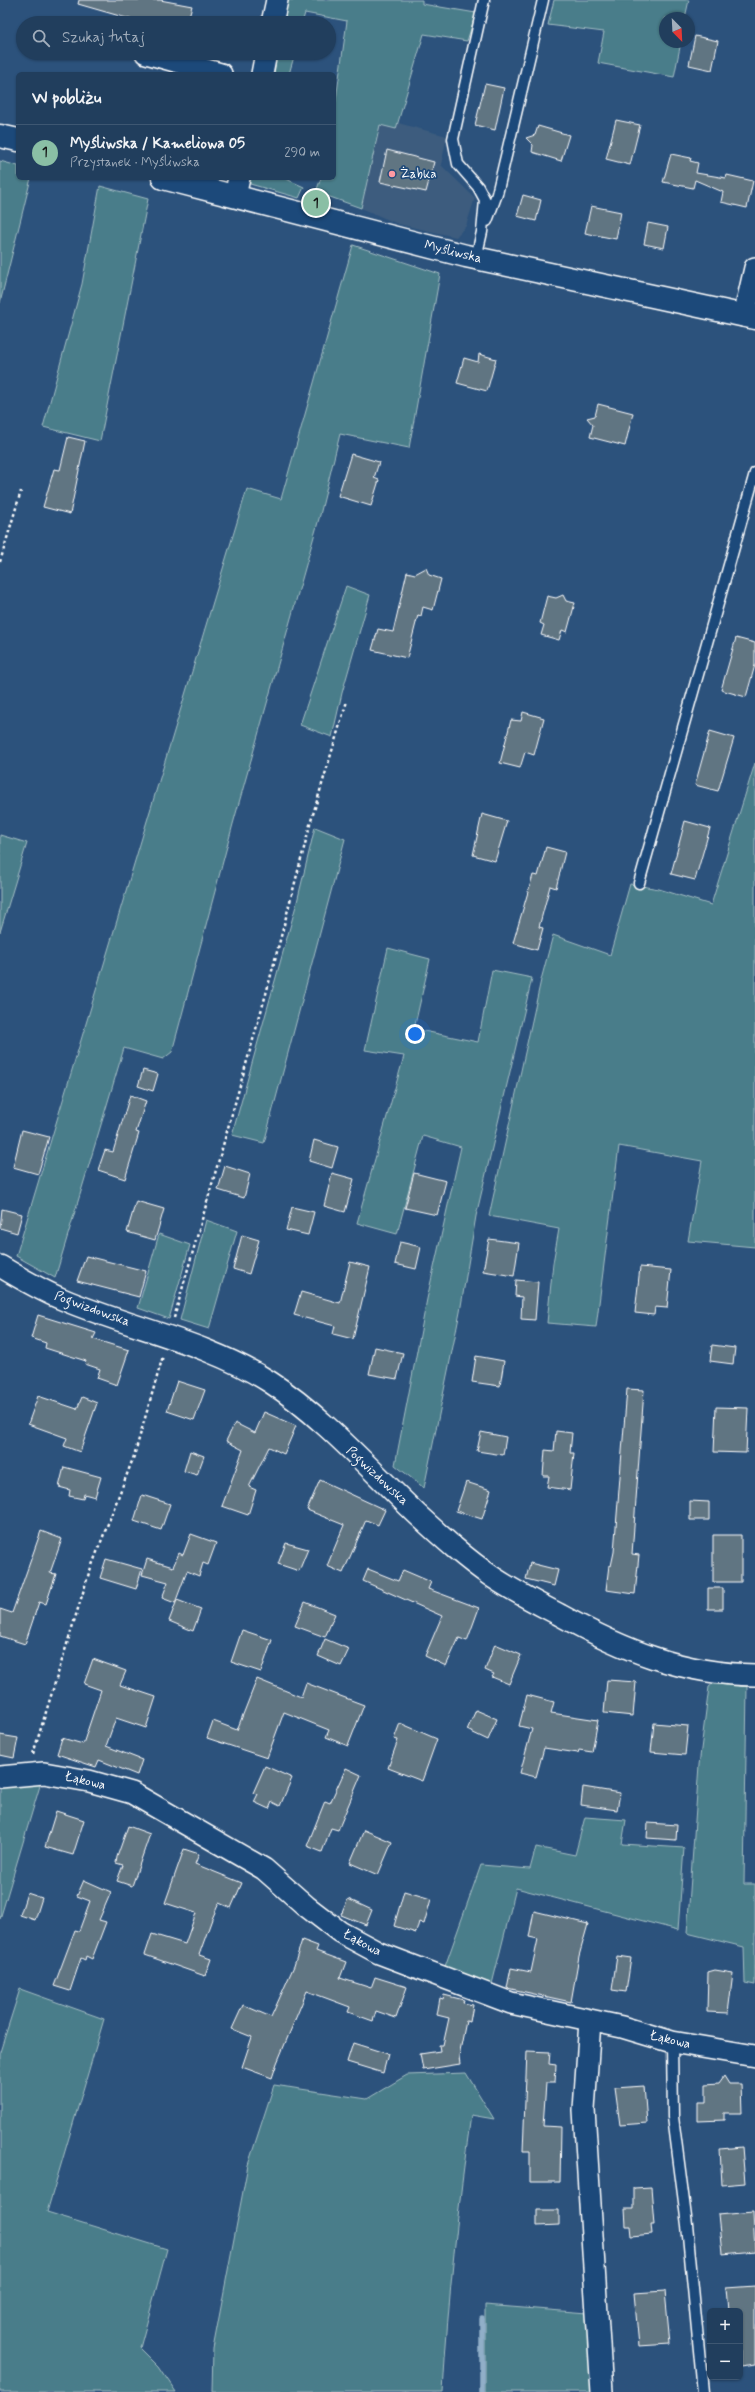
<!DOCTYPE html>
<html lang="pl">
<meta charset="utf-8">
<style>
body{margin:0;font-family:Mynerve,sans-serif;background:#294563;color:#f1f3f6}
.controls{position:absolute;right:12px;bottom:12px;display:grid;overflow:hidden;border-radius:6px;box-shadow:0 1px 3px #0004}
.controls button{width:36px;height:36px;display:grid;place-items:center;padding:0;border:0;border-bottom:1px solid #3e5772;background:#213e5d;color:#f1f3f6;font:20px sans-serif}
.compass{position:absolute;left:659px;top:12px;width:36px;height:36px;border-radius:50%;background:#213e5d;box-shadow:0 1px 3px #0004;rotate:156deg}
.you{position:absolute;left:415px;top:1034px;width:14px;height:14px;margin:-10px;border:3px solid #fff;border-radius:50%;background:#1a73e8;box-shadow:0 0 0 6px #1a73e833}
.badge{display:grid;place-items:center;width:26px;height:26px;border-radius:50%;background:#8abfa5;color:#111;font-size:13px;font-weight:700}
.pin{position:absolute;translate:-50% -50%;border:2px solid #fff;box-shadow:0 1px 4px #0006}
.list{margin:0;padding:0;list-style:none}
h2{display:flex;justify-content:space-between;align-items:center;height:52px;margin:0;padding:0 16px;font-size:17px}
h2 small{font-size:13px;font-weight:400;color:#a2aebc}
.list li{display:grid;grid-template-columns:26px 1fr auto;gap:12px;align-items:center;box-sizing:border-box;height:56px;padding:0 16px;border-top:1px solid #3e5772}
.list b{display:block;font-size:15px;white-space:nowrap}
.list p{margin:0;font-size:13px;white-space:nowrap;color:#a2aebc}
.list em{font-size:13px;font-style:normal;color:#a2aebc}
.icon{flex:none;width:22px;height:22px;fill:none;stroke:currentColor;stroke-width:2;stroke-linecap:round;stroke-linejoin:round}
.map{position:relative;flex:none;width:755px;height:2392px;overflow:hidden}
.search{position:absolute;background:#213e5d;box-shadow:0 1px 3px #0004;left:16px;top:16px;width:320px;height:44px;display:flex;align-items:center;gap:10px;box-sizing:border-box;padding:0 14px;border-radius:22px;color:#a2aebc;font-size:15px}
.panel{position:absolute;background:#213e5d;box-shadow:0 1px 3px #0004;left:16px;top:72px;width:320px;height:108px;border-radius:6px}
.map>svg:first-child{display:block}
.built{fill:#3c5c7e}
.green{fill:#497d8a;stroke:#a4bec4}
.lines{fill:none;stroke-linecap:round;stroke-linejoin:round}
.stream{stroke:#91afc8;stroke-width:5.5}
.building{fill:#617482;stroke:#fff}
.service-casing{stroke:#fff;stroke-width:13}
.minor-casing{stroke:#fff;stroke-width:24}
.tertiary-casing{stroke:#fff;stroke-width:25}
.path{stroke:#fff;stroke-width:2.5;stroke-dasharray:3 3;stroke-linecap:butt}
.service{stroke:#1f4a7a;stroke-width:10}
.minor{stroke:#1f4a7a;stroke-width:21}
.tertiary{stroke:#1f4a7a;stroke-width:22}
.poi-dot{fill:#ff9aa2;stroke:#1f4a7a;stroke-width:1.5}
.labels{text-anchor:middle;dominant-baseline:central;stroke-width:3.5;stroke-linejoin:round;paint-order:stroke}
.poi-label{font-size:13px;fill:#fff;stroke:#1f4a7a;text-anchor:start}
.street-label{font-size:13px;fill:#fff;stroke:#1f4a7a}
</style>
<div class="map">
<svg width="755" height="2392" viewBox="0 0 755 2392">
<rect width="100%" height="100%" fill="#2c527c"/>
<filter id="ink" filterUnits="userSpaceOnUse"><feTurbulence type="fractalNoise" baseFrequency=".025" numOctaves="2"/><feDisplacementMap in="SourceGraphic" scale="8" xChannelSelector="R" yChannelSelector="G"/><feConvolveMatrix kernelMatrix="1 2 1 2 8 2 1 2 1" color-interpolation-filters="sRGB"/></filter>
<g filter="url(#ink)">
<!-- built -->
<path class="built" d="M 398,123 L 447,136 L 441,165 L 475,198 L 466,226 L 456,237 L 398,224 L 361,208 L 380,125 L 396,129 Z"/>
<!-- green -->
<path class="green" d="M 286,0 L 422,0 L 422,4 L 476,13 L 467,41 L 424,34 L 396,129 L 380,125 L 361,208 L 316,192 L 321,178 L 334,178 L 334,114 L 347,21 L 305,13 L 302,23 L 281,23 Z
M 554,0 L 689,0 L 685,18 L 665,18 L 665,42 L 681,42 L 674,77 L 598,63 L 604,32 L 548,25 Z
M 274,53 L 295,53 L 289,74 L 270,74 Z
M 0,161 L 18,166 L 18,178 L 31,178 L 0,303 Z
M 250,178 L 284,178 L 304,187 L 299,198 L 250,184 Z
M 100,186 L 148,199 L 100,441 L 43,427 L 82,284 Z
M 353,245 L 440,274 L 409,448 L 340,434 L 320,515 L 233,824 L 172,1052 L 163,1059 L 124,1048 L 55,1278 L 16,1256 L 247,489 L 281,499 Z
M 346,586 L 370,595 L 342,693 L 332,737 L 300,725 Z
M 755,763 L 755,1247 L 688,1241 L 702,1161 L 619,1146 L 596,1327 L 547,1323 L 553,1263 L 559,1229 L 489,1216 L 541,980 L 553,935 L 610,955 L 630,884 L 659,889 L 711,905 Z
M 315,827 L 345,839 L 264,1143 L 232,1135 L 297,902 Z
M 0,835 L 27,843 L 0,932 Z
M 388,948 L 430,959 L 414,1029 L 478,1042 L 492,970 L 532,978 L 476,1216 L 460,1312 L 424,1488 L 395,1465 L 427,1299 L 461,1147 L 423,1136 L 397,1234 L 357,1223 L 404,1056 L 365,1050 Z
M 206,1220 L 237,1231 L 209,1329 L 180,1320 Z
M 159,1234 L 190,1245 L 169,1319 L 138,1308 Z
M 713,1684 L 747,1686 L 744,1884 L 755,1884 L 755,1985 L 745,1983 L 744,1947 L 687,1933 L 699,1765 L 709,1687 Z
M 42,1779 L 0,1919 L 0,1784 Z
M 585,1817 L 626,1820 L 622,1844 L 684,1848 L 678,1930 L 516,1888 L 491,1988 L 443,1972 L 481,1865 L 530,1869 L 536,1847 L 575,1855 Z
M 20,1989 L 104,2019 L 47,2212 L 167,2249 L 140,2348 L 159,2367 L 176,2392 L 0,2392 L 0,2052 Z
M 466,2073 L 494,2119 L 471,2115 C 458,2207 448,2299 443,2392 L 212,2392 L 213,2349 L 248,2165 L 274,2085 L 367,2099 L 407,2075 Z
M 485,2305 L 587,2313 L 593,2392 L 485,2392 Z"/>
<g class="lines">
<!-- stream -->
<path class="stream" d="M 482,2392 L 482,2319"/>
</g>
<!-- building -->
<path class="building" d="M 79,0 L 160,0 L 192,6 L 187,23 L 144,23 L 78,4 Z
M 695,36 L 718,41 L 712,70 L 689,65 Z
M 485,84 L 504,88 L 495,130 L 475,125 Z
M 616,120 L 640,125 L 630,165 L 606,159 Z
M 538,126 L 569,135 L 561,161 L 532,152 L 533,145 L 526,138 L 535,135 Z
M 387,150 L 434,162 L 426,192 L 380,182 Z
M 671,154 L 691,158 L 690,161 L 698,163 L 696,173 L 726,178 L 727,175 L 753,181 L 747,208 L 721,202 L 723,192 L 695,180 L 693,188 L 663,182 Z
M 523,195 L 541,200 L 536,221 L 517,216 Z
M 591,206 L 621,212 L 616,239 L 585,233 Z
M 648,223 L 668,227 L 664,248 L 644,244 Z
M 479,354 L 496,359 L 487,391 L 457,383 L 464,358 L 478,362 Z
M 598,404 L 633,413 L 625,446 L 590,437 L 593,425 L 587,418 L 595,416 Z
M 68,437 L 85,441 L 70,514 L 43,507 L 54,469 L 60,470 Z
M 351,454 L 379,462 L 374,478 L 379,480 L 371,506 L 338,496 Z
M 426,568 L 429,575 L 441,579 L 433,610 L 423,607 L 421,616 L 418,615 L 407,658 L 372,650 L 378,629 L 393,632 L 407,572 L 415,574 Z
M 563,595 L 566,601 L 575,603 L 567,632 L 562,630 L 559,640 L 541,635 L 544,625 L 540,623 L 547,596 L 556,598 Z
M 736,638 L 755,643 L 755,665 L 746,697 L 721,690 Z
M 523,712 L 544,718 L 534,755 L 525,752 L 520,768 L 500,763 L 511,720 L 521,721 Z
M 710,731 L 734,738 L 718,791 L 695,785 Z
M 482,814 L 507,821 L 495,861 L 473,855 Z
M 685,821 L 710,828 L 695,880 L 671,874 Z
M 546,847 L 565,852 L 556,888 L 550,886 L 539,927 L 543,928 L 537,950 L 513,943 L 533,875 L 538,876 Z
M 143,1070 L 158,1074 L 153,1091 L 138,1086 Z
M 130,1095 L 146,1101 L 136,1132 L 139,1133 L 125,1179 L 98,1170 L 105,1150 L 113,1152 Z
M 22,1130 L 49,1137 L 38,1174 L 13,1167 Z
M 314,1140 L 338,1147 L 332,1168 L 309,1161 Z
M 225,1166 L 250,1174 L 244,1198 L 218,1190 Z
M 332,1173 L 354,1179 L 345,1212 L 324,1206 Z
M 414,1173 L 446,1181 L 437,1215 L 405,1208 Z
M 136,1201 L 164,1209 L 155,1240 L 127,1232 Z
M 292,1207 L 314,1212 L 308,1235 L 286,1230 Z
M 2,1209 L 22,1214 L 17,1233 L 0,1228 Z
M 242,1235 L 259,1240 L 249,1274 L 233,1269 Z
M 489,1239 L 519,1243 L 514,1276 L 483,1271 Z
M 400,1242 L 421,1247 L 416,1269 L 395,1264 Z
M 86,1256 L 146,1271 L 139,1297 L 77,1281 Z
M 350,1262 L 370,1267 L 353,1339 L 333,1334 L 335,1326 L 294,1315 L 301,1292 L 340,1303 Z
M 640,1267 L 671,1270 L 667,1308 L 655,1307 L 654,1315 L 635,1313 Z
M 516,1280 L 538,1282 L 535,1320 L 521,1319 L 522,1297 L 515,1296 Z
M 38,1315 L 96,1333 L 93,1339 L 129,1350 L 117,1385 L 97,1378 L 100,1369 L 85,1364 L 86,1361 L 45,1348 L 46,1343 L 31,1338 Z
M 712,1345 L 735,1348 L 733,1364 L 710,1361 Z
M 375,1347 L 403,1353 L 397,1379 L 369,1374 Z
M 476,1356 L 504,1361 L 500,1386 L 472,1382 Z
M 177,1381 L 205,1390 L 194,1420 L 167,1411 Z
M 627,1389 L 644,1390 L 632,1554 L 639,1555 L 635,1594 L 606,1590 L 609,1565 L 611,1566 L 614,1552 Z
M 38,1396 L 77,1409 L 82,1397 L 97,1403 L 80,1452 L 64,1446 L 67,1438 L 28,1424 Z
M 716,1407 L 748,1408 L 746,1453 L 714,1452 Z
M 264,1412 L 296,1426 L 284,1454 L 269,1447 L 249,1487 L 256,1490 L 248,1515 L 222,1506 L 243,1450 L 226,1441 L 235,1423 L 255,1433 Z
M 556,1431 L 572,1433 L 570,1453 L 574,1453 L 570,1490 L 547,1487 L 549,1476 L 543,1476 L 545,1450 L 554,1451 Z
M 481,1432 L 506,1437 L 503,1455 L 477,1451 Z
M 190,1451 L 204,1456 L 197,1475 L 184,1471 Z
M 64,1467 L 101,1477 L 95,1497 L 84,1494 L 83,1499 L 69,1496 L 70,1490 L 59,1487 Z
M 320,1480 L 385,1510 L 378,1525 L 366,1520 L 343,1573 L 327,1566 L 344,1525 L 307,1510 Z
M 466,1482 L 491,1490 L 482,1519 L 456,1511 Z
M 142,1495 L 170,1504 L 161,1530 L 134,1521 Z
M 690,1501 L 709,1502 L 709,1520 L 690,1520 Z
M 41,1531 L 62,1539 L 50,1573 L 56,1574 L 46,1604 L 39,1602 L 25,1644 L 0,1636 L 0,1609 L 12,1613 Z
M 191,1534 L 216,1543 L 208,1565 L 203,1563 L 199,1576 L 187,1571 L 175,1603 L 162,1598 L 168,1582 L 142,1575 L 147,1559 L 173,1567 L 179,1553 L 183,1555 Z
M 713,1535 L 741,1535 L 741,1582 L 713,1582 Z
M 286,1543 L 308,1549 L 299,1571 L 278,1564 Z
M 106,1559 L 142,1569 L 136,1589 L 100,1578 Z
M 530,1563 L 558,1570 L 554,1586 L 526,1579 Z
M 368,1569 L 398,1581 L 403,1570 L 431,1582 L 428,1589 L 479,1608 L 467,1641 L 459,1638 L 446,1666 L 425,1656 L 442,1616 L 363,1581 Z
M 708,1588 L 723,1588 L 723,1609 L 708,1609 Z
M 177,1600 L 201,1609 L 193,1631 L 169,1621 Z
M 305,1602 L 335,1614 L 325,1637 L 295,1626 Z
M 242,1630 L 272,1640 L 261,1672 L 231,1662 Z
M 325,1639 L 349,1649 L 341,1666 L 318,1656 Z
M 495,1644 L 521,1655 L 509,1684 L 492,1677 L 494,1674 L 485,1670 Z
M 93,1659 L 126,1671 L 120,1685 L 156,1697 L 146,1728 L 116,1718 L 106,1746 L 142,1760 L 137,1775 L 99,1760 L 96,1767 L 57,1754 L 62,1738 L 83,1744 L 101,1690 L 84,1684 Z
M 257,1679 L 301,1697 L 306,1683 L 364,1705 L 348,1746 L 326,1737 L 329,1730 L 284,1712 L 267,1758 L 207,1738 L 213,1721 L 237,1730 Z
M 607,1680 L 636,1682 L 633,1716 L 604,1713 Z
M 527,1695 L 554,1702 L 551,1713 L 598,1720 L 592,1752 L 579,1750 L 578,1753 L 544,1748 L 536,1777 L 520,1773 L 532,1729 L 519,1726 Z
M 476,1710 L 497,1719 L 488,1740 L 467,1730 Z
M 400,1723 L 437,1739 L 422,1781 L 388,1768 L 398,1740 L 394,1739 Z
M 654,1723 L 688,1726 L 685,1755 L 651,1752 Z
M 0,1735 L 18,1738 L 14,1758 L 0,1755 Z
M 265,1766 L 292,1778 L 280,1806 L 272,1802 L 269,1809 L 254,1802 L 258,1794 L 253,1793 Z
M 346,1768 L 361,1775 L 338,1830 L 331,1828 L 322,1852 L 307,1846 L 325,1801 L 330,1803 Z
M 583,1787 L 620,1793 L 617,1810 L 581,1805 Z
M 56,1811 L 84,1820 L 73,1855 L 45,1847 Z
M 648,1823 L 677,1825 L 676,1840 L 647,1838 Z
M 128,1826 L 150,1834 L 132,1886 L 117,1881 L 123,1865 L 116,1863 L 117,1857 Z
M 364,1830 L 392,1842 L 378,1875 L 350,1863 Z
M 184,1849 L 199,1854 L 195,1864 L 242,1883 L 231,1908 L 219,1903 L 212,1919 L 199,1955 L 211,1959 L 205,1976 L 145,1955 L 152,1934 L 185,1944 L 196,1913 L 165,1903 Z
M 84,1880 L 111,1892 L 99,1920 L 106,1922 L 92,1959 L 86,1956 L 85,1960 L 81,1958 L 70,1991 L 54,1986 L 75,1930 L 79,1931 L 90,1901 L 77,1896 Z
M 404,1891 L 431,1899 L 424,1924 L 419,1922 L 416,1933 L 394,1926 Z
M 27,1893 L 42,1898 L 35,1920 L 20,1915 Z
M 348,1899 L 372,1910 L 366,1925 L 341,1915 Z
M 534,1911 L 588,1924 L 579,1956 L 571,2002 L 507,1988 L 511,1968 L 531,1972 L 538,1939 L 529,1937 Z
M 302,1940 L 318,1946 L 316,1951 L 346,1962 L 340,1978 L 371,1988 L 375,1977 L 407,1987 L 396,2018 L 376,2011 L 373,2021 L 348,2012 L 350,2007 L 307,1991 L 277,2063 L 272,2078 L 242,2067 L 252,2037 L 232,2029 L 243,2005 L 271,2017 L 294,1966 Z
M 617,1956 L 631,1958 L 626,1992 L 612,1990 Z
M 715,1970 L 733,1973 L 728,2013 L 707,2012 L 708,1972 Z
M 444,1995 L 464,2000 L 463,2003 L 473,2005 L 470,2022 L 466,2021 L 459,2056 L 460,2064 L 423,2070 L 420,2054 L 440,2051 L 439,2045 L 443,2045 L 449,2018 L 437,2015 L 440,1998 L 443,1999 Z
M 353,2043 L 388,2054 L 383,2073 L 347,2062 Z
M 527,2051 L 550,2052 L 549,2064 L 556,2065 L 555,2083 L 546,2083 L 543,2126 L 561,2127 L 560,2182 L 530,2182 L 530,2151 L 523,2151 Z
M 724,2076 L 729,2084 L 741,2084 L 742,2113 L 724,2113 L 724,2120 L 698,2121 L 698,2102 L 706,2102 L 706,2084 L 719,2083 Z
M 644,2086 L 647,2123 L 620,2125 L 615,2088 Z
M 742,2147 L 745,2183 L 722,2185 L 720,2149 Z
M 651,2187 L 654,2224 L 651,2224 L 652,2234 L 631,2236 L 630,2226 L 626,2226 L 625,2209 L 634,2209 L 634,2188 Z
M 537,2210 L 559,2210 L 559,2225 L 537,2226 Z
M 753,2212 L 755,2251 L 722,2254 L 718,2215 Z
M 755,2286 L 755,2365 L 740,2367 L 740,2311 L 728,2311 L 726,2288 Z
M 665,2291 L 670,2344 L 639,2346 L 634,2293 Z"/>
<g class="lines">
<defs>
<path id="service" d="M 487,221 L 497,194 L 543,0
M 476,258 L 482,232 L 485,200 L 478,187 L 458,164 L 453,139 L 484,0
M 639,883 L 755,473
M 672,2042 L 673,2117 L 687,2225 L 703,2392"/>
<path id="minor" d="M 272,23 L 277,0
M 146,53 L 221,74
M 262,74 L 266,53
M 235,196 L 239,178
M 744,316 L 755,268
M 0,1266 C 20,1278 40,1290 62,1299 C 130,1328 207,1342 270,1382 C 323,1416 374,1474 420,1517 C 443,1538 466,1559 491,1576 C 513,1591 537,1603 560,1615 C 623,1650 682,1674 755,1675
M 0,1777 L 44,1773 L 89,1781 L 132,1793 L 264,1869 L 306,1906 L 340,1932 L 379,1953 L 511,2003 L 622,2027 L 672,2042 L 755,2056
M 590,2021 L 584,2110 L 602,2392"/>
<path id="tertiary" d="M 0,136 L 18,140
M 163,178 L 466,256 L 755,318"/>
</defs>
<!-- service casing -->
<use href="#service" class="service-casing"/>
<!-- minor casing -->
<use href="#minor" class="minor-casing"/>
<!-- tertiary casing -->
<use href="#tertiary" class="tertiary-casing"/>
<!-- path -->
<path class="path" d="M 0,562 L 21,491
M 174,1318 L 266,994 L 311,821 L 347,701
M 33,1754 L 89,1573 L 134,1456 L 163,1356"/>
<!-- service -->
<use href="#service" class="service"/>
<!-- minor -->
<use href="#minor" class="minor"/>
<!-- tertiary -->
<use href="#tertiary" class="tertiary"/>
</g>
</g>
<!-- markers -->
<circle class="poi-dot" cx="392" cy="174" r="4"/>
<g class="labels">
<!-- poi labels -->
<g class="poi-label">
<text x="400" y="174">Żabka</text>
</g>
<!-- street labels -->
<g class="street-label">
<text transform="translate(453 252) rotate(14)">Myśliwska</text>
<text transform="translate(92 1309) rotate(20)">Pogwizdowska</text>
<text transform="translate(377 1476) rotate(43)">Pogwizdowska</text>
<text transform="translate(85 1781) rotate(13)">Łąkowa</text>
<text transform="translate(362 1943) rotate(28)">Łąkowa</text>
<text transform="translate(670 2040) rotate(13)">Łąkowa</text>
</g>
</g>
</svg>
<div class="controls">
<button>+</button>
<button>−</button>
</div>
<svg class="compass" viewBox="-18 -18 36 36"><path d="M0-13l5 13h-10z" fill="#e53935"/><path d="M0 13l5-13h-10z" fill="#a2aebc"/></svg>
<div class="you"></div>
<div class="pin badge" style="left:316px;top:203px">1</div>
<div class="search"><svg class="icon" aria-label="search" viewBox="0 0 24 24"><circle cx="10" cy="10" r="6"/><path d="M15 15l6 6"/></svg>Szukaj tutaj</div>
<section class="panel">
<h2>W pobliżu<small></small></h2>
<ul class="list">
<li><span class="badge">1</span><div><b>Myśliwska / Kameliowa 05</b><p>Przystanek · Myśliwska</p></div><em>290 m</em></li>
</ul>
</section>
</div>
